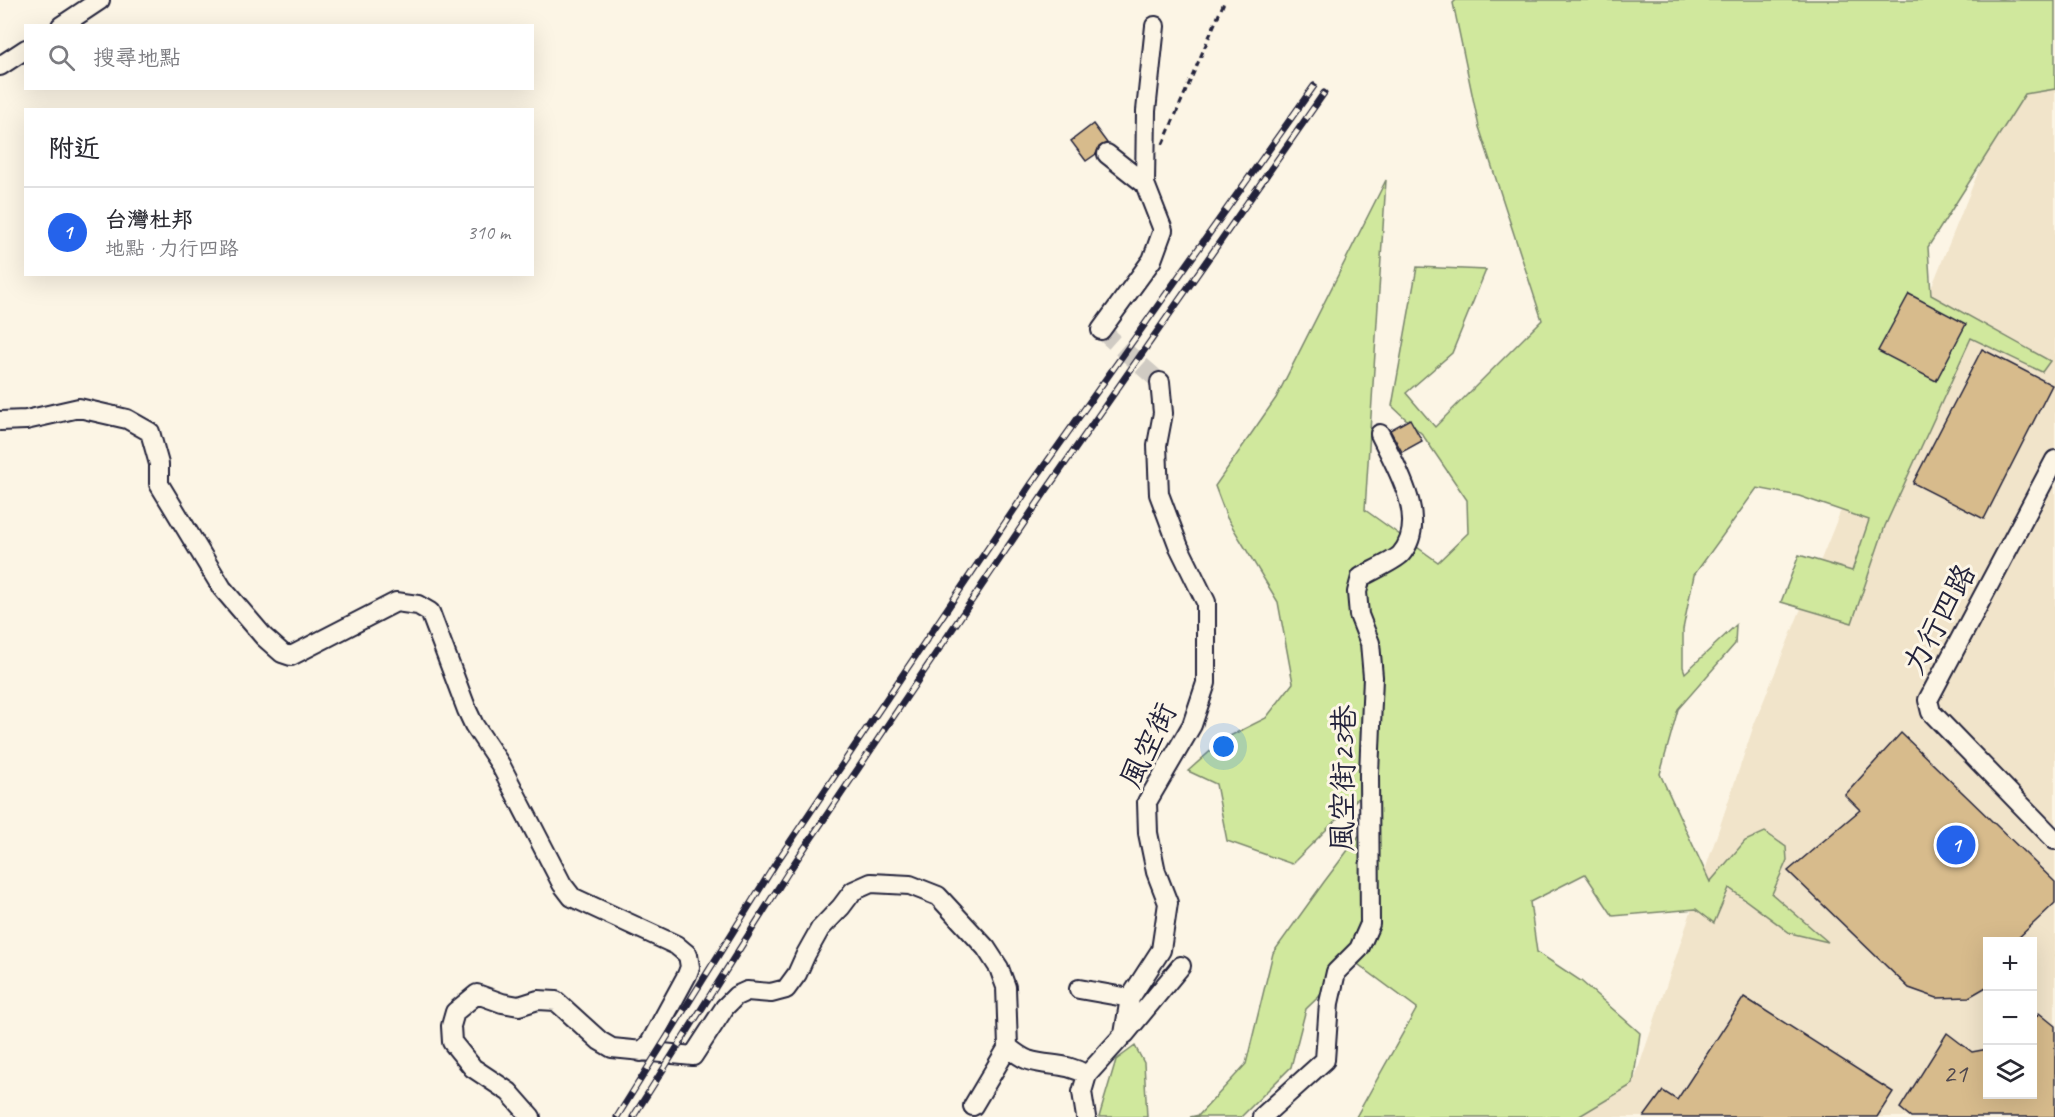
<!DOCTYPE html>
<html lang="zh-TW">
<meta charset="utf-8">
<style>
body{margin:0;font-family:Caveat,"LXGW WenKai TC",sans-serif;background:#f2f2f3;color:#2b2b33}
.controls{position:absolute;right:18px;bottom:18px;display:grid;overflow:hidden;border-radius:0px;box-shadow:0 6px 24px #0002}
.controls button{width:54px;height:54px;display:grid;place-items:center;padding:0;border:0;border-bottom:2px solid #e1e1e2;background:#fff;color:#2b2b33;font:30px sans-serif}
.you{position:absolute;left:1224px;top:747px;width:21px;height:21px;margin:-15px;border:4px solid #fff;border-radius:50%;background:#1a73e8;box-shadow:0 0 0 9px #1a73e833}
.badge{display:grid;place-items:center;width:39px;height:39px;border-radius:50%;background:#2563eb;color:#fff;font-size:20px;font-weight:700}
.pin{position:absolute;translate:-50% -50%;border:3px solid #fff;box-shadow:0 2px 6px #0006}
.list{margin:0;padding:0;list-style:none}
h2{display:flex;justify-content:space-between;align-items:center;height:78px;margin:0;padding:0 24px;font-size:26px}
h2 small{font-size:20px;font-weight:400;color:#7c7c81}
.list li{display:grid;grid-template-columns:39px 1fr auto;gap:18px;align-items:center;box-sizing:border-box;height:90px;padding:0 24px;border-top:2px solid #e1e1e2}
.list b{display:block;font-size:22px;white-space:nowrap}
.list p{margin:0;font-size:20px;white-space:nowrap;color:#7c7c81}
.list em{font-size:20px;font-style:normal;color:#7c7c81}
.icon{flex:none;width:33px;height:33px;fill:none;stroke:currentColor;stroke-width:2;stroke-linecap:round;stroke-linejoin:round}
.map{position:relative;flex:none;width:2055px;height:1117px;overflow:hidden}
.search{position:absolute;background:#fff;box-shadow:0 6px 24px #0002;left:24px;top:24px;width:510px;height:66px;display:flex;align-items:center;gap:15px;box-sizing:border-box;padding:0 21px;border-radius:0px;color:#7c7c81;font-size:22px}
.panel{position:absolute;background:#fff;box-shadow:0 6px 24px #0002;left:24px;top:108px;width:510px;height:168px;border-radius:0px}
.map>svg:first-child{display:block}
.built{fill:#f1e4ca;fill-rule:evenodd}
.green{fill:#d0e89d;stroke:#79856c;stroke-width:1.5}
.building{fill:#d7bb8c;stroke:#22223b;stroke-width:1.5}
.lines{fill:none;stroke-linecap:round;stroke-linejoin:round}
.minor-tunnel{stroke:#d0cbc3;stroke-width:18;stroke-dasharray:18 9;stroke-linecap:butt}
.minor-casing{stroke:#22223b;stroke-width:22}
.path{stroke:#22223b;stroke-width:3;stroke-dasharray:6 4.5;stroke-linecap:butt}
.minor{stroke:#fcf5e5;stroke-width:18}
.rail-casing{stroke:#22223b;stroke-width:7}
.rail{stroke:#fcf5e5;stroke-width:4.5;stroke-dasharray:14;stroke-linecap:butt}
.labels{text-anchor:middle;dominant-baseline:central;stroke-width:6;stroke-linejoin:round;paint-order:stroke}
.number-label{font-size:27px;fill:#4f484f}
.street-label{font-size:30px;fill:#22223b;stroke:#fcf5e5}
</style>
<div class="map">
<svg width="2055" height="1117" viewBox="0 0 2055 1117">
<rect width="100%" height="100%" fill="#fcf5e5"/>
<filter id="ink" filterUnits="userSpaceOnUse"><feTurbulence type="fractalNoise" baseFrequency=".0167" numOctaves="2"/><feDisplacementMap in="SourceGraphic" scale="12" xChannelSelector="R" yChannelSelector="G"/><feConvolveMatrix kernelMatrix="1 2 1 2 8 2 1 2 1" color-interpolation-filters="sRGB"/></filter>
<g filter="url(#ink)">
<!-- built -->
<path class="built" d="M 2055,73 L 2055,1117 L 1578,1117 L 1633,1084 L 1755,722 L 2018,74 ZM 1988,942 L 2032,942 L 2032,1094 L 1988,1094 Z"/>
<!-- green -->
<path class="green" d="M 1456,0 L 2055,0 L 2055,89 L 2025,94 L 1928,247 L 1931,295 L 2050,361 L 2042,372 L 1971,338 L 1885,526 L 1852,623 L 1781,602 L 1799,555 L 1852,571 L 1869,520 L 1799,496 L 1757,488 L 1694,575 L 1683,629 L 1683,667 L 1685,673 L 1736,625 L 1735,644 L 1678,709 L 1660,774 L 1710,882 L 1745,841 L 1765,832 L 1786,847 L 1787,860 L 1772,894 L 1828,942 L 1790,933 L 1729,888 L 1714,923 L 1696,909 L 1613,916 L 1585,874 L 1530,902 L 1537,952 L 1581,981 L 1640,1033 L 1633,1084 L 1578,1117 L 1356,1117 L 1417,1008 L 1355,962 L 1306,1009 L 1291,1067 L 1241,1117 L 1190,1117 L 1199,1115 L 1246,1064 L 1273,953 L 1324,882 L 1376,813 L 1363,793 L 1292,864 L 1227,841 L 1216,784 L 1188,771 L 1224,739 L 1266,718 L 1293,683 L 1278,602 L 1227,518 L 1215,486 L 1276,398 L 1386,180 L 1365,510 L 1438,562 L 1468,533 L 1467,500 L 1422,434 L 1392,406 L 1417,267 L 1486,270 L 1452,353 L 1406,393 L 1435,427 L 1542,320 L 1479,127 L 1453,3 Z
M 1135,1046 L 1144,1063 L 1147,1117 L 1099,1117 L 1116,1060 Z"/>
<!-- building -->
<path class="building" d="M 1093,124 L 1107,143 L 1099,147 L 1096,154 L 1086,161 L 1071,141 Z
M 1909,294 L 1966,324 L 1936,381 L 1878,351 Z
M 1982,349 L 2052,385 L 1984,519 L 1913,483 Z
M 1410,419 L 1422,441 L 1402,452 L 1390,430 Z
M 1901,733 L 2055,882 L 2055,903 L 2014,942 L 1988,942 L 1988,986 L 1969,997 L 1937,998 L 1909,988 L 1788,871 L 1860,810 L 1845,795 Z
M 1744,997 L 1893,1092 L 1877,1117 L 1644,1117 L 1663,1091 L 1677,1100 Z
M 2039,1013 L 2055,1026 L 2055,1117 L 1911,1117 L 1900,1108 L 1947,1033 L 1972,1052 L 1988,1049 L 1988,1095 L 2032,1095 L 2032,1022 Z"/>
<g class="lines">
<!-- minor-tunnel -->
<path class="minor-tunnel" d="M 1101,330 L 1160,382"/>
<defs>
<path id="minor" d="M 61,26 L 100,0
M 0,66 L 26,49
M 1145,184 L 1146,111 L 1155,26
M 1101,330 L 1152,260 L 1163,230 L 1145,184 L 1107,154
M 0,421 L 26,420 L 79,408 L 127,419 L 150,432 L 159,464 L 159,484 L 222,588 L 264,637 L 282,653 L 291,656 L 396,602 L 418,605 L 430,612 L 467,710 L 474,725 L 500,764 L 562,884 L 572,897 L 676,945 L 688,955 L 690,967 L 687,975 L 650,1043 L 641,1052
M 2055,460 L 1928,700 L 1931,712 L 2055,840
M 1079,989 L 1130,998
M 1125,1034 L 1181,966
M 973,1106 L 1008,1047
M 531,1117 L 509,1092 L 473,1068 L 452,1042 L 451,1026 L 455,1012 L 477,994 L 502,1003 L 519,1006 L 538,1000 L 556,1001 L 600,1041 L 612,1048 L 693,1056 L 725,1007 L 736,996 L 747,991 L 771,993 L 786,989 L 797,974 L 806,954 L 820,929 L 841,907 L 853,891 L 871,883 L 910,885 L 938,896 L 986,948 L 999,968 L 1006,987 L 1008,1047 C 1014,1052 1020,1057 1028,1060 C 1050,1067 1065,1062 1087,1075
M 1086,1117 L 1082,1092 L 1087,1075 L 1124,1034 L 1130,998 L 1161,950 L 1168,903 L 1156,872 L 1148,833 L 1147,802 L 1192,725 L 1206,683 L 1206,602 L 1179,547 L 1159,494 L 1157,445 L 1163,413 L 1160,382
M 1262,1117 L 1325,1060 L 1329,1003 L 1336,972 L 1359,949 L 1370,924 L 1369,774 L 1373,677 L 1370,643 L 1359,615 L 1357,592 L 1361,577 C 1370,572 1396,560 1401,554 C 1430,520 1395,466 1380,434"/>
</defs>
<!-- minor casing -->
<use href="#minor" class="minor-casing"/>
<!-- path -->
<path class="path" d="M 1163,144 L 1225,0"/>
<!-- minor -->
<use href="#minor" class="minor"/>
<defs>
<path id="rail" d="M 617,1117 L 776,863 L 1032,483 L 1314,86
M 633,1117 L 789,871 L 1045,492 L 1324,93"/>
</defs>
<!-- rail casing -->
<use href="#rail" class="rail-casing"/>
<!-- rail -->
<use href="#rail" class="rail"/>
</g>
</g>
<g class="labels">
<!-- number labels -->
<g class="number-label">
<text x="1955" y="1073">21</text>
</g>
<!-- street labels -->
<g class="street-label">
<text transform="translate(1939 619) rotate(-62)">力行四路</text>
<text transform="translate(1148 745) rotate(-64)">風空街</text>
<text transform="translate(1343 778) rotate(-89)">風空街23巷</text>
</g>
</g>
</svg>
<div class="controls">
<button>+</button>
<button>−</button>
<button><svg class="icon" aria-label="layers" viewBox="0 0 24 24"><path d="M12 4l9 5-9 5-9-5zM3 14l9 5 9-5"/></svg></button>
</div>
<div class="you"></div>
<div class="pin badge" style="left:1956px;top:845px">1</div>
<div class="search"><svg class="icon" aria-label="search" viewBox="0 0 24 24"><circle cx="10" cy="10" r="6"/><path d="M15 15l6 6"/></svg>搜尋地點</div>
<section class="panel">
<h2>附近<small></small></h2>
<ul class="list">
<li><span class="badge">1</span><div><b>台灣杜邦</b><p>地點 · 力行四路</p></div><em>310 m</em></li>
</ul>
</section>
</div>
